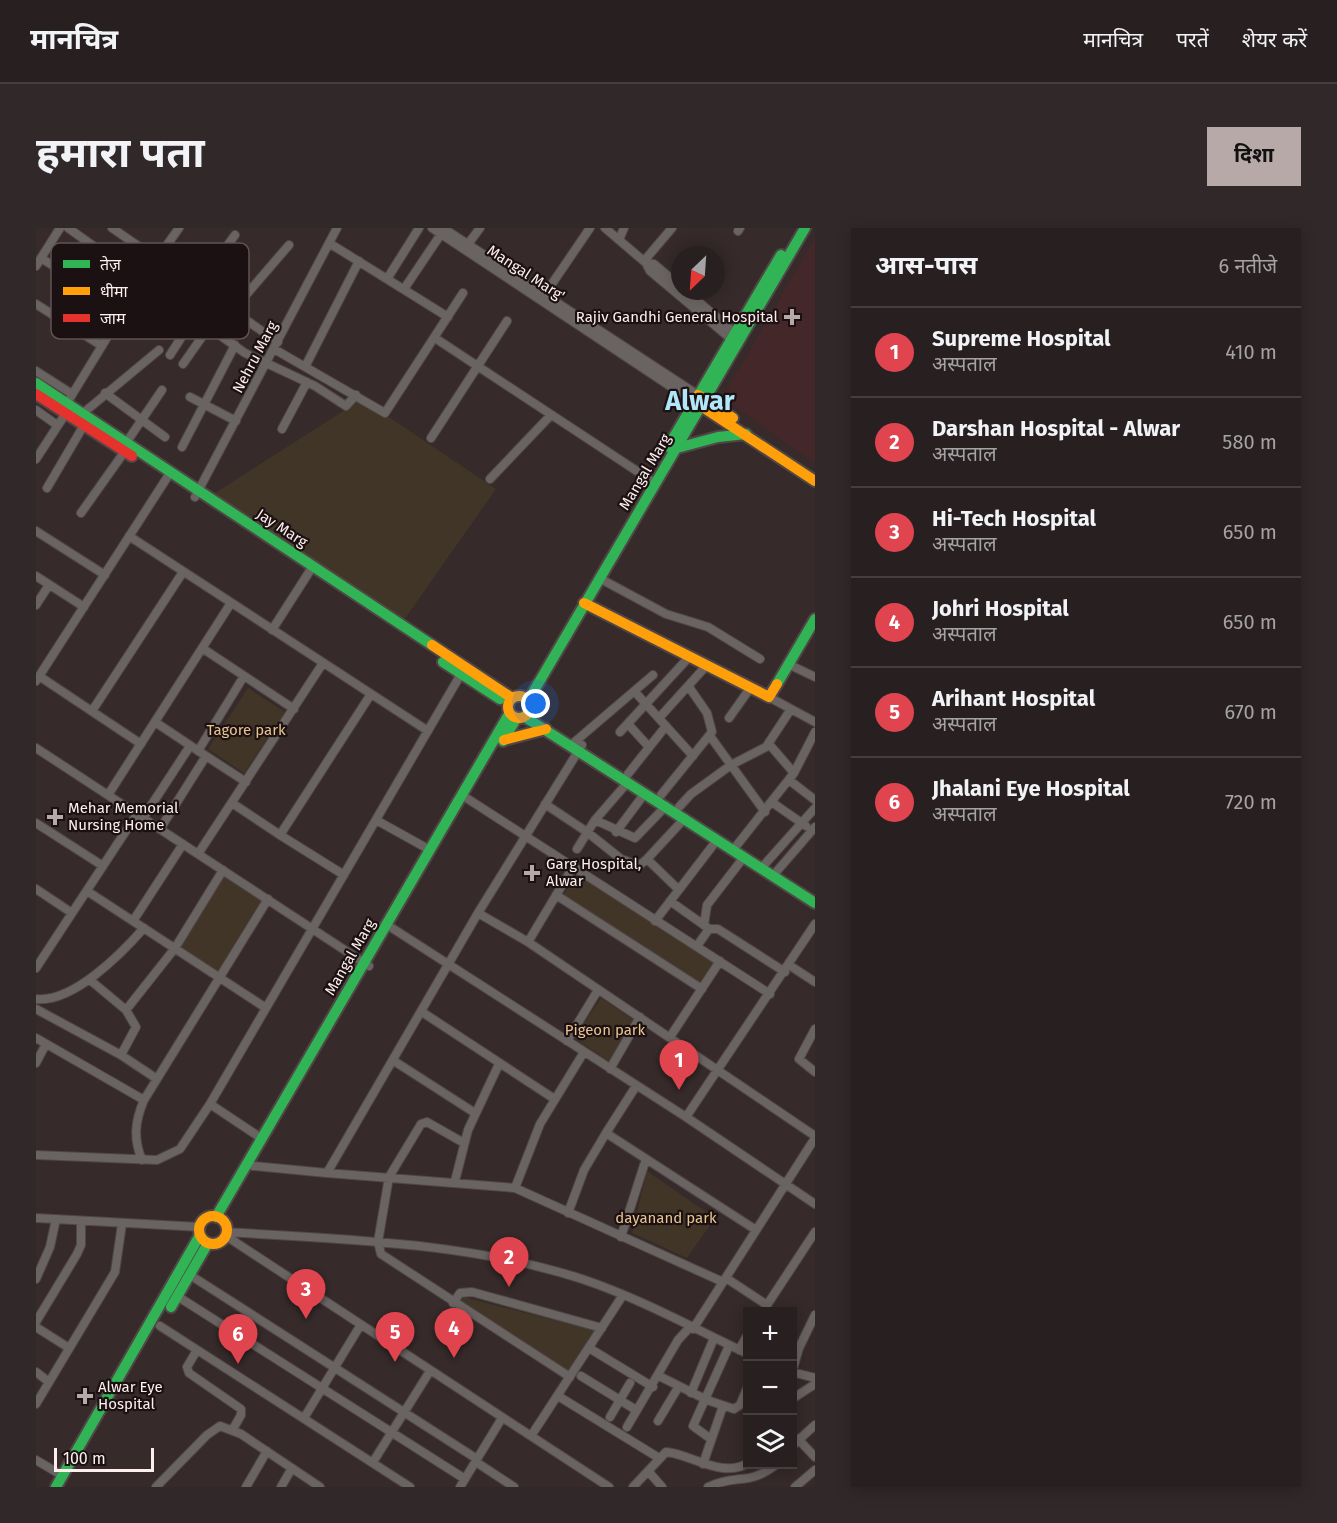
<!DOCTYPE html>
<html lang="hi">
<meta charset="utf-8">
<style>
body{margin:0;font-family:"Fira Sans","Noto Sans Devanagari",sans-serif;background:#302829;color:#f1f3f6}
.controls{position:absolute;right:18px;bottom:18px;display:grid;overflow:hidden;border-radius:0px;box-shadow:0 3px 15px #0003}
.controls button{width:54px;height:54px;display:grid;place-items:center;padding:0;border:0;border-bottom:2px solid #443e3e;background:#282020;color:#f1f3f6;font:30px sans-serif}
.compass{position:absolute;left:635px;top:18px;width:54px;height:54px;border-radius:50%;background:#282020;box-shadow:0 3px 15px #0003;rotate:205deg}
.scale{position:absolute;left:18px;bottom:15px;width:100px;box-sizing:border-box;padding-left:6px;border:3px solid #feeeee;border-top:0;font-size:16px;line-height:21px;white-space:nowrap;color:#feeeee;-webkit-text-stroke:4px #1c1112;paint-order:stroke}
.you{position:absolute;left:500px;top:476px;width:21px;height:21px;margin:-15px;border:4px solid #fff;border-radius:50%;background:#1a73e8;box-shadow:0 0 0 9px #1a73e833}
.badge{display:grid;place-items:center;width:39px;height:39px;border-radius:50%;background:#b8a9a9;color:#fff;font-size:20px;font-weight:700}
.pin{position:absolute;translate:-50% -50px;filter:drop-shadow(0 2px 3px #0008)}
.pin::after{content:'';position:absolute;top:32px;width:21px;height:18px;background:inherit;clip-path:polygon(0 0,100% 0,50% 100%)}
.list{margin:0;padding:0;list-style:none}
h2{display:flex;justify-content:space-between;align-items:center;height:78px;margin:0;padding:0 24px;font-size:26px}
h2 small{font-size:20px;font-weight:400;color:#a5a3a5}
.list li{display:grid;grid-template-columns:39px 1fr auto;gap:18px;align-items:center;box-sizing:border-box;height:90px;padding:0 24px;border-top:2px solid #443e3e}
.list b{display:block;font-size:22px;white-space:nowrap}
.list p{margin:0;font-size:20px;white-space:nowrap;color:#a5a3a5}
.list em{font-size:20px;font-style:normal;color:#a5a3a5}
.icon{flex:none;width:33px;height:33px;fill:none;stroke:currentColor;stroke-width:2;stroke-linecap:round;stroke-linejoin:round}
.map{position:relative;flex:none;width:779px;height:1259px;overflow:hidden;border-radius:0px}
header{display:flex;align-items:center;gap:36px;box-sizing:border-box;height:84px;padding:0 30px;background:#282020;border-bottom:2px solid #443e3e}
header strong{font-size:28px}
nav{display:flex;gap:33px;margin-inline-start:auto;font-size:21px}
.intro{display:flex;align-items:center;justify-content:space-between;box-sizing:border-box;height:144px;padding:0 36px}
h1{margin:0;font-size:42px}
.button{padding:15px 27px;border-radius:0px;background:#b8a9a9;color:#111;font-size:21px;font-weight:700}
main{display:flex;gap:36px;padding:0 36px}
aside{flex:1;background:#282020;border-radius:0px;box-shadow:0 3px 15px #0003}
.map>svg:first-child{display:block}
.built{fill:#432729}
.green{fill:#413527}
.lines{fill:none;stroke-linecap:round;stroke-linejoin:round}
.street-casing{stroke:#514646;stroke-width:10}
.fast-casing{stroke:#514646;stroke-width:14}
.slow-casing{stroke:#514646;stroke-width:14}
.jam-casing{stroke:#514646;stroke-width:14}
.street{stroke:#696362;stroke-width:8}
.fast{stroke:#30b455;stroke-width:10}
.slow{stroke:#ff9f0a;stroke-width:10}
.jam{stroke:#e5322d;stroke-width:10}
.poi-dot{fill:#b8a9a9;stroke:#1c1112;stroke-width:2}
.labels{text-anchor:middle;dominant-baseline:central;stroke-width:4.5;stroke-linejoin:round;paint-order:stroke}
.street-label{font-size:15px;fill:#feeeee;stroke:#1c1112}
.poi-label{font-size:15px;fill:#feeeee;stroke:#1c1112;text-anchor:start}
.park-label{font-size:15px;fill:#e9c490;stroke:#1c1112}
.town-label{font-size:27px;font-weight:bold;fill:#b1e7f9;stroke:#1c1112}
.key{fill:#1c1112;stroke:#605354;stroke-width:1.5}
.key-label{font-size:16px;fill:#feeeee}
</style>
<header>
<strong>मानचित्र</strong>
<nav><a>मानचित्र</a><a>परतें</a><a>शेयर करें</a></nav>
</header>
<div class="intro"><h1>हमारा पता</h1><a class="button">दिशा</a></div>
<main>
<div class="map">
<svg width="779" height="1259" viewBox="0 0 779 1259">
<rect width="100%" height="100%" fill="#362a2a"/>
<!-- built -->
<path class="built" d="M 779,9 L 779,235 L 778,235 L 686,170 Z"/>
<!-- green -->
<path class="green" d="M 326,171 L 460,261 L 368,392 L 176,267 Z
M 212,460 L 249,484 L 208,545 L 172,521 Z
M 189,645 L 227,672 L 183,746 L 143,718 Z
M 541,646 L 681,737 L 667,759 L 527,667 Z
M 565,770 L 599,793 L 573,833 L 538,810 Z
M 611,943 L 679,990 L 651,1030 L 596,1005 Z
M 427,1069 L 561,1103 L 553,1120 L 532,1144 L 423,1075 Z"/>
<g class="lines">
<defs>
<path id="street" d="M 32,0 L 209,125 L 279,158 L 310,178 L 320,167
M 76,0 L 242,114
M 396,0 L 658,174
M 407,0 L 662,167
M 569,0 L 610,35 L 614,43 L 695,111
M 702,3 L 704,0
M 583,12 L 588,0
M 293,15 L 412,89
M 432,16 L 444,0
M 5,30 L 88,83
M 121,31 L 143,0
M 608,33 L 636,0
M 610,35 L 618,36 L 644,58
M 0,38 L 24,0
M 351,51 L 383,0
M 162,58 L 199,7
M 368,61 L 405,6
M 650,63 L 699,105
M 509,66 L 554,0
M 0,76 L 66,118
M 197,82 L 253,17
M 399,110 L 619,255
M 238,121 L 349,185 L 427,65
M 134,127 L 159,88
M 147,136 L 173,99
M 270,137 L 323,33
M 0,143 L 36,166
M 69,165 L 129,209
M 154,169 L 200,193
M 31,175 L 83,90 L 109,54
M 0,182 L 21,197
M 46,186 L 123,122
M 246,201 L 271,154
M 395,210 L 471,93
M 90,215 L 126,162
M 146,219 L 199,117
M 0,231 L 30,185
M 454,251 L 515,187
M 11,260 L 48,197
M 159,269 L 301,0
M 45,285 L 89,223
M 0,303 L 69,347
M 93,308 L 392,503
M 0,348 L 48,379
M 563,350 L 630,386 L 672,399 L 724,431
M 0,377 L 13,357
M 236,402 L 277,338
M 166,420 L 258,481
M 752,436 L 779,449
M 3,448 L 105,516
M 0,453 L 134,245
M 599,464 L 657,528
M 733,469 L 779,494
M 56,483 L 147,344
M 623,490 L 671,437
M 693,490 L 715,459
M 119,494 L 170,528 L 124,601
M 592,496 L 613,519
M 584,504 L 654,428
M 674,508 L 729,584
M 733,516 L 758,545
M 535,517 L 617,447
M 0,520 L 333,738
M 162,523 L 208,448
M 170,528 L 210,554
M 592,546 L 630,498
M 753,552 L 779,572
M 72,567 L 195,375
M 625,567 L 676,504 L 671,485 L 653,459
M 432,571 L 734,766
M 196,575 L 244,607
M 737,575 L 770,598
M 509,576 L 551,604 L 585,631 L 599,636 L 605,636 L 611,631 L 649,590
M 643,579 L 655,566 L 695,537 L 730,519 L 755,481
M 107,590 L 154,518
M 340,592 L 394,622
M 559,592 L 599,610 L 630,578
M 0,595 L 67,638
M 580,604 L 609,565
M 701,617 L 758,545 L 779,504
M 541,621 L 559,592 L 592,554
M 162,626 L 287,435
M 611,631 L 642,661
M 729,636 L 779,580
M 741,643 L 779,599
M 308,647 L 244,607 L 335,466
M 0,661 L 36,685
M 51,663 L 230,780
M 520,667 L 666,761
M 634,673 L 672,700
M 442,685 L 546,517
M 97,693 L 147,616
M 619,693 L 681,612
M 668,697 L 671,677 L 708,629
M 356,700 L 650,889 L 779,696
M 492,714 L 537,639
M 661,718 L 673,701 L 682,701 L 749,744
M 753,737 L 779,754
M 0,740 L 101,586
M 54,752 L 90,782 L 139,720 L 187,642
M 0,771 C 37,775 85,726 108,700
M 0,781 L 85,827 L 121,851
M 386,784 L 517,870
M 779,801 L 763,831 L 779,844
M 634,809 L 684,733
M 0,810 L 108,872 C 99,893 97,911 106,932
M 531,813 L 562,762
M 85,827 L 100,799 L 90,782
M 358,833 L 439,885
M 0,835 L 10,816
M 574,841 L 604,789
M 108,872 L 232,671
M 174,876 L 225,910
M 650,889 L 779,976
M 570,905 L 600,858
M 428,915 L 391,894 L 385,896 L 353,949 L 342,1014 L 345,1026 L 534,1149
M 0,927 L 121,932 L 144,921 L 174,876 L 425,446
M 217,938 L 291,945 L 442,685 L 492,714 L 779,908
M 291,945 L 479,960 L 687,1054
M 419,953 L 432,902 L 463,836
M 479,960 L 504,896 L 548,824
M 532,985 L 548,942 L 570,905 L 720,1002
M 0,990 L 164,999
M 191,1004 C 310,1012 432,1014 546,1051 C 603,1070 657,1100 712,1126
M 190,1008 L 495,1208 L 587,1067
M 585,1009 L 610,931
M 154,1047 L 441,1231
M 690,1050 L 731,1077 L 779,1004
M 0,1051 L 14,1019 L 20,991
M 141,1068 L 429,1251
M 417,1075 L 424,1065 L 436,1064 L 566,1100
M 779,1087 L 763,1120 L 756,1144 L 779,1150
M 0,1094 L 41,1026 L 45,1017 L 45,993
M 124,1098 L 374,1259
M 0,1099 L 33,1120
M 657,1101 L 779,910
M 553,1120 L 617,1159
M 161,1122 L 151,1139 L 153,1145 L 205,1181 L 205,1187 L 197,1201
M 703,1122 L 712,1106
M 0,1144 L 13,1154
M 545,1148 L 600,1182
M 623,1148 L 671,1172 L 698,1181 L 704,1177 L 712,1158
M 655,1165 L 678,1110
M 522,1168 L 623,1230
M 756,1171 L 779,1156
M 0,1176 L 79,1044 L 86,996
M 574,1189 L 594,1155
M 268,1190 L 324,1098
M 622,1193 L 643,1158
M 591,1199 L 642,1112 L 654,1099
M 495,1208 L 573,1259
M 675,1211 L 657,1198 L 693,1118
M 762,1211 L 779,1229
M 756,1218 L 779,1197
M 0,1232 L 27,1248
M 337,1234 L 394,1143
M 440,1234 L 478,1259
M 667,1236 L 687,1178
M 612,1243 L 626,1259
M 120,1259 L 171,1207 L 184,1198 L 205,1206 L 284,1259
M 210,1259 L 231,1223
M 245,1259 L 256,1240
M 424,1259 L 466,1190
M 597,1259 L 630,1224 C 655,1226 686,1251 712,1235
M 672,1259 C 702,1245 711,1259 741,1236
M 759,1259 L 779,1242"/>
<path id="fast" d="M 0,155 L 396,417
M 632,219 L 745,27
M 641,220 L 682,209 L 710,206
M 407,434 L 464,471
M 741,456 L 779,391
M 492,473 L 769,0
M 489,489 L 779,675
M 467,513 L 480,491
M 180,989 L 473,486
M 135,1079 L 172,1015
M 20,1259 L 164,1007"/>
<path id="slow" d="M 662,167 L 697,190
M 659,174 L 779,253
M 548,375 L 733,469 L 741,456
M 396,417 L 476,470
M472 479a11 11 0 1 1 22 0a11 11 0 1 1-22 0Z
M 468,512 L 510,501
M163 1002a14 14 0 1 1 28 0a14 14 0 1 1-28 0Z"/>
<path id="jam" d="M 0,166 L 96,228"/>
</defs>
<!-- street casing -->
<use href="#street" class="street-casing"/>
<!-- fast casing -->
<use href="#fast" class="fast-casing"/>
<!-- slow casing -->
<use href="#slow" class="slow-casing"/>
<!-- jam casing -->
<use href="#jam" class="jam-casing"/>
<!-- street -->
<use href="#street" class="street"/>
<!-- fast -->
<use href="#fast" class="fast"/>
<!-- slow -->
<use href="#slow" class="slow"/>
<!-- jam -->
<use href="#jam" class="jam"/>
</g>
<!-- markers -->
<g class="poi-dot">
<path d="M753 80h6v6h6v6h-6v6h-6v-6h-6v-6h6z"/>
<path d="M16 580h6v6h6v6h-6v6h-6v-6h-6v-6h6z"/>
<path d="M493 636h6v6h6v6h-6v6h-6v-6h-6v-6h6z"/>
<path d="M46 1159h6v6h6v6h-6v6h-6v-6h-6v-6h6z"/>
</g>
<g class="labels">
<!-- street labels -->
<g class="street-label">
<text transform="translate(490 45) rotate(33)">Mangal Marg'</text>
<text transform="translate(219 129) rotate(-62)">Nehru Marg</text>
<text transform="translate(609 244) rotate(-59)">Mangal Marg</text>
<text transform="translate(246 300) rotate(33)">Jay Marg</text>
<text transform="translate(314 729) rotate(-60)">Mangal Marg</text>
</g>
<!-- poi labels -->
<g class="poi-label">
<text x="742" y="89" text-anchor="end">Rajiv Gandhi General Hospital</text>
<text x="32" y="580">Mehar Memorial<tspan x="32" dy="17">Nursing Home</tspan></text>
<text x="510" y="636">Garg Hospital,<tspan x="510" dy="17">Alwar</tspan></text>
<text x="62" y="1159">Alwar Eye<tspan x="62" dy="17">Hospital</tspan></text>
</g>
<!-- park labels -->
<g class="park-label">
<text x="210" y="502">Tagore park</text>
<text x="569" y="802">Pigeon park</text>
<text x="630" y="990">dayanand park</text>
</g>
<!-- town labels -->
<g class="town-label">
<text x="664" y="173">Alwar</text>
</g>
</g>
<!-- legend -->
<rect x="15" y="15" width="198" height="96" rx="9" class="key"/>
<rect x="27" y="32" width="27" height="8" fill="#30b455"/>
<rect x="27" y="59" width="27" height="8" fill="#ff9f0a"/>
<rect x="27" y="86" width="27" height="8" fill="#e5322d"/>
<g class="key-label">
<text x="64" y="42">तेज़</text>
<text x="64" y="69">धीमा</text>
<text x="64" y="96">जाम</text>
</g>
</svg>
<div class="controls">
<button>+</button>
<button>−</button>
<button><svg class="icon" aria-label="layers" viewBox="0 0 24 24"><path d="M12 4l9 5-9 5-9-5zM3 14l9 5 9-5"/></svg></button>
</div>
<svg class="compass" viewBox="-18 -18 36 36"><path d="M0-13l5 13h-10z" fill="#e53935"/><path d="M0 13l5-13h-10z" fill="#a5a3a5"/></svg>
<div class="scale">100 m</div>
<div class="you"></div>
<div class="pin badge" style="left:643px;top:862px;background:#e0444e">1</div>
<div class="pin badge" style="left:473px;top:1059px;background:#e0444e">2</div>
<div class="pin badge" style="left:270px;top:1091px;background:#e0444e">3</div>
<div class="pin badge" style="left:418px;top:1130px;background:#e0444e">4</div>
<div class="pin badge" style="left:359px;top:1134px;background:#e0444e">5</div>
<div class="pin badge" style="left:202px;top:1136px;background:#e0444e">6</div>
</div>
<aside>
<h2>आस-पास<small>6 नतीजे</small></h2>
<ul class="list">
<li><span class="badge" style="background:#e0444e">1</span><div><b>Supreme Hospital</b><p>अस्पताल</p></div><em>410 m</em></li>
<li><span class="badge" style="background:#e0444e">2</span><div><b>Darshan Hospital - Alwar</b><p>अस्पताल</p></div><em>580 m</em></li>
<li><span class="badge" style="background:#e0444e">3</span><div><b>Hi-Tech Hospital</b><p>अस्पताल</p></div><em>650 m</em></li>
<li><span class="badge" style="background:#e0444e">4</span><div><b>Johri Hospital</b><p>अस्पताल</p></div><em>650 m</em></li>
<li><span class="badge" style="background:#e0444e">5</span><div><b>Arihant Hospital</b><p>अस्पताल</p></div><em>670 m</em></li>
<li><span class="badge" style="background:#e0444e">6</span><div><b>Jhalani Eye Hospital</b><p>अस्पताल</p></div><em>720 m</em></li>
</ul>
</aside>
</main>
